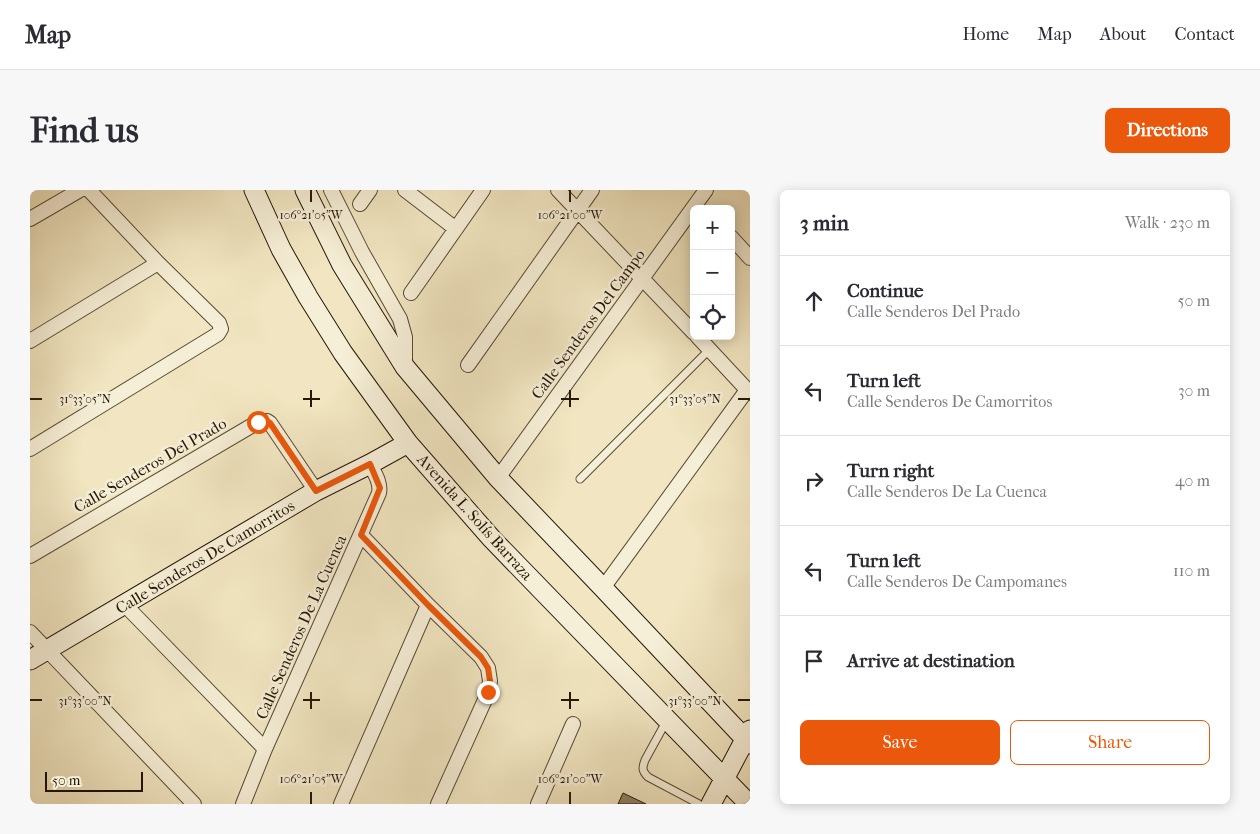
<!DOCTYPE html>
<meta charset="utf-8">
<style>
body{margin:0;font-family:"IM FELL French Canon",serif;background:#f7f7f7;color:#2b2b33}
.controls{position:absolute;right:15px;top:15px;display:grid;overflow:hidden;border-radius:8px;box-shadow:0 2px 12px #0003}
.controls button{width:45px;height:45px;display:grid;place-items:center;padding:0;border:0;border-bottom:1px solid #e1e1e2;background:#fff;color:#2b2b33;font:25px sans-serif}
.scale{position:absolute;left:15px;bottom:12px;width:98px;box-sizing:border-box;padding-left:5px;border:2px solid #251608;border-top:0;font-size:14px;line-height:18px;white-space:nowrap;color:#251608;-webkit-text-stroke:4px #f6efd7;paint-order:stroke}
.stop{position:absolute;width:15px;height:15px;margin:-11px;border:4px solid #ea580c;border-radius:50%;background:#fff}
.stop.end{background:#ea580c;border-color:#fff;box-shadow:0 1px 5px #0008}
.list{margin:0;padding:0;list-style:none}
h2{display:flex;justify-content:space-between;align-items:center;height:65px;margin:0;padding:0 20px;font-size:21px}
h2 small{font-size:16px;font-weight:400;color:#7c7c81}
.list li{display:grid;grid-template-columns:32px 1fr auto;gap:15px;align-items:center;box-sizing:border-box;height:90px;padding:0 20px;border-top:1px solid #e1e1e2}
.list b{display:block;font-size:19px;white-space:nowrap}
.list p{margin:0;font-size:16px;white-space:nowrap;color:#7c7c81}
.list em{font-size:16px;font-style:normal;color:#7c7c81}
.actions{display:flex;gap:10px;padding:15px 20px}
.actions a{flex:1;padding:11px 0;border:1px solid #ea580c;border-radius:8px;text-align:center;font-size:18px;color:#ea580c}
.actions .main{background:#ea580c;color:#fff}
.icon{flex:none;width:28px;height:28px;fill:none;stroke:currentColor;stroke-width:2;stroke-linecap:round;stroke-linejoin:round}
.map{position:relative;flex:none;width:720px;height:614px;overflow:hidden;border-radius:8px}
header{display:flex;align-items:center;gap:30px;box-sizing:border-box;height:70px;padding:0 25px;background:#fff;border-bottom:1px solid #e1e1e2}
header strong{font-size:24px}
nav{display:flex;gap:28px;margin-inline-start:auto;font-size:18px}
.intro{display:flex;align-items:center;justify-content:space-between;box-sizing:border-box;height:120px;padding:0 30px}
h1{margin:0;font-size:35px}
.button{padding:12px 22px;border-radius:8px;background:#ea580c;color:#fff;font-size:18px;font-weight:700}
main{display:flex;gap:30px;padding:0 30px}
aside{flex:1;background:#fff;border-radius:8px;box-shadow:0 2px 12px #0003}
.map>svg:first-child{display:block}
.building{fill:#8f8268;stroke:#251608}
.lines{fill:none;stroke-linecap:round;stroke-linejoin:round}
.lane-casing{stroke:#584a36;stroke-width:9}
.street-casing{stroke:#584a36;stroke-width:16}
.secondary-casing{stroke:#251608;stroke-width:21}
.lane{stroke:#f6efd7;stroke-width:7}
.street{stroke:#f6efd7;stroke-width:14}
.secondary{stroke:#f6efd7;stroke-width:19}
.route{stroke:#ea580c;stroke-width:6}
.ticks{fill:none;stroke:#251608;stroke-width:2}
.labels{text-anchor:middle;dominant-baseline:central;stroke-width:5;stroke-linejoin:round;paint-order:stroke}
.street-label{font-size:16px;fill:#251608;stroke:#f6efd7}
.ticks-label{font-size:12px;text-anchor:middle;fill:#251608;stroke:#f6efd7;stroke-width:5;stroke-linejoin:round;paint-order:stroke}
</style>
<header>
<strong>Map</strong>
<nav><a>Home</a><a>Map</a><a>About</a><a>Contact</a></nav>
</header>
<div class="intro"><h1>Find us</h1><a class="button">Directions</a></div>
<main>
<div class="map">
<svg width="720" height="614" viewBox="0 0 720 614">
<rect width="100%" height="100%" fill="#f1e6c1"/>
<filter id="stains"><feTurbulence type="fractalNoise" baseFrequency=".004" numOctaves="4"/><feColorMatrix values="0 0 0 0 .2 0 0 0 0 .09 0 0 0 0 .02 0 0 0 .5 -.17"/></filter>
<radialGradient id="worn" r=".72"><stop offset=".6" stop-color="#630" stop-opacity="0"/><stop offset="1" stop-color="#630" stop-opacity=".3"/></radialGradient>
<!-- building -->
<path class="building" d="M 593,603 L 616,614 L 588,614 Z"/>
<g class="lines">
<defs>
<path id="lane" d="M 550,289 L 679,160
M 637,530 L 615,570 C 612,578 612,581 618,587 L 669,614"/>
<path id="street" d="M 301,0 L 332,62 L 370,129 L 375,147 L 375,176
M 375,0 L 426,39
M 528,0 L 664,143
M 330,14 L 340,0
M 0,29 L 50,0
M 701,47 L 720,68
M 381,103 L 453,0
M 667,146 L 720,203
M 0,151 L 128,73
M 438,175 L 562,0
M 0,259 L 188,144 L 191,139 L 189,133 L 128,73 L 59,0
M 468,288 L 676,0
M 331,345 L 398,415 L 451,467 L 458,478 L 460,491 L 458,503 L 408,614
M 0,366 L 228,232 L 237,231 L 240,233 L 286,301
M 573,398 L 717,200
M 95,415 L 235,559
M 0,442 L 164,614
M 213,614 L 235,559 L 349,303 C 351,293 345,284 340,274
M 311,614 L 398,415
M 508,614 L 543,534"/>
<path id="secondary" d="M 224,0 L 251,59 L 278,107 L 313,163 L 378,253 L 462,349 L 719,614
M 275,0 L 312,75 L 375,177 L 468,288 L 573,398 L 720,554
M 0,470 L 286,301 L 340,274 L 378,253
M 681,614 L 720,540"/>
</defs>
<!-- lane casing -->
<use href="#lane" class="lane-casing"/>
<!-- street casing -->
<use href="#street" class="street-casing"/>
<!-- secondary casing -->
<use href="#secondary" class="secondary-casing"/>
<!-- lane -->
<use href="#lane" class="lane"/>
<!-- street -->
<use href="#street" class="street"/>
<!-- secondary -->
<use href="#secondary" class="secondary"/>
</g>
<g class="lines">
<!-- route -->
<path class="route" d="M 228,232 L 237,231 L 240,233 L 286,301 L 340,274 L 350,298 L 331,345 L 398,415 L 451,467 L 458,478 L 460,491 L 458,502"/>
</g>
<!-- ticks -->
<path class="ticks" d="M 281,0 L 281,12M 540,0 L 540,12M 281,200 L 281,217M 540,200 L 540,217M 0,209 L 12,209M 273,209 L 290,209M 531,209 L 549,209M 708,209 L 720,209M 281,502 L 281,519M 540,502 L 540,519M 0,510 L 12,510M 273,510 L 290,510M 531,510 L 549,510M 708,510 L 720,510M 281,602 L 281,614M 540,602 L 540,614"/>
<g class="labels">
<!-- street labels -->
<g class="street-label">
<text transform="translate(558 134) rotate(-54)">Calle Senderos Del Campo</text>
<text transform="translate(120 275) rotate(-30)">Calle Senderos Del Prado</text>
<text transform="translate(445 327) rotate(48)">Avenida L. Solís Barraza</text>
<text transform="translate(175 367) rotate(-31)">Calle Senderos De Camorritos</text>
<text transform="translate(271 437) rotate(-66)">Calle Senderos De La Cuenca</text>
</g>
</g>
<g class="ticks-label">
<text x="281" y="29">106°21'05"W</text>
<text x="540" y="29">106°21'00"W</text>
<text x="55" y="213">31°33'05"N</text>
<text x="665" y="213">31°33'05"N</text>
<text x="55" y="515">31°33'00"N</text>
<text x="665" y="515">31°33'00"N</text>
<text x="281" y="593">106°21'05"W</text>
<text x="540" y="593">106°21'00"W</text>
</g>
<rect width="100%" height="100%" filter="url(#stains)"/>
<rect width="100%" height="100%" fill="url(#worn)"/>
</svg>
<div class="controls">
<button>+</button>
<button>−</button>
<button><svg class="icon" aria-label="locate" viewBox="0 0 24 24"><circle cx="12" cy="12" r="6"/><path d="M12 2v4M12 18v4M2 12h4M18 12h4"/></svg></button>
</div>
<div class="scale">50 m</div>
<div class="stop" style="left:228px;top:232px"></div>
<div class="stop end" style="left:458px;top:502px"></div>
</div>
<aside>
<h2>3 min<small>Walk · 230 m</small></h2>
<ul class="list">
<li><svg class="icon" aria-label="ahead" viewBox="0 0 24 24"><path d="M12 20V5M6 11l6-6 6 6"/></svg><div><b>Continue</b><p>Calle Senderos Del Prado</p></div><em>50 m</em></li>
<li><svg class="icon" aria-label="left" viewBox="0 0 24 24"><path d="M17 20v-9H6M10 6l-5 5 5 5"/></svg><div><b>Turn left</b><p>Calle Senderos De Camorritos</p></div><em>30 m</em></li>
<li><svg class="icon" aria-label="right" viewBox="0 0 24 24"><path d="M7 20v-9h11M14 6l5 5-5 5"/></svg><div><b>Turn right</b><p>Calle Senderos De La Cuenca</p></div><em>40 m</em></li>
<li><svg class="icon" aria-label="left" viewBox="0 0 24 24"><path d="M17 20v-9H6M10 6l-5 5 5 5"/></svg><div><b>Turn left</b><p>Calle Senderos De Campomanes</p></div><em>110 m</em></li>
<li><svg class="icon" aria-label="arrive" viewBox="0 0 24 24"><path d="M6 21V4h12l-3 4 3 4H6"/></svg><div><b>Arrive at destination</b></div></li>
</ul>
<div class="actions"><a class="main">Save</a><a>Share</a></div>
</aside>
</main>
